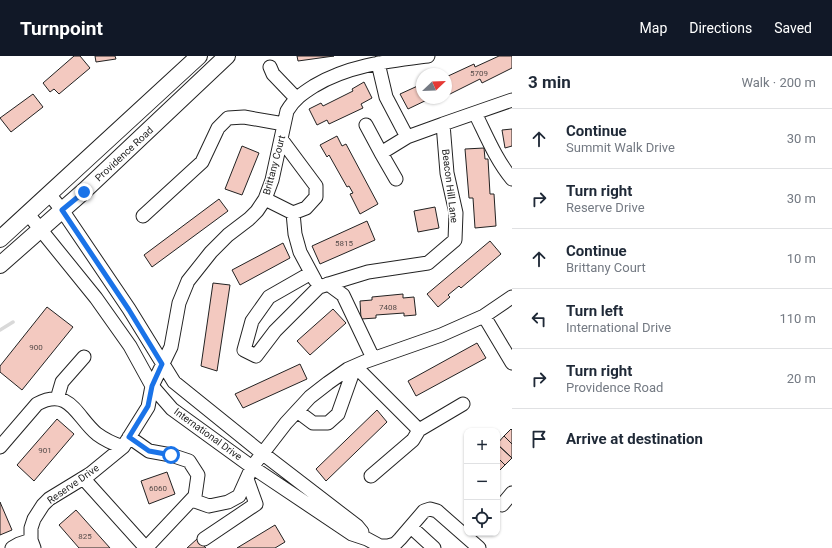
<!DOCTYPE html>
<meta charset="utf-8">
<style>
body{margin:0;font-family:Roboto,sans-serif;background:#f2f2f3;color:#1f2937}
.controls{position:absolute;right:12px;bottom:12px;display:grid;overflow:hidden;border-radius:8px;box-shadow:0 1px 3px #0004}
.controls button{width:36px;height:36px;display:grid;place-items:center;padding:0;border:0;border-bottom:1px solid #e0e1e3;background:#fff;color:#1f2937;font:20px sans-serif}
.compass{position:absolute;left:416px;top:12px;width:36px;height:36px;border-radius:50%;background:#fff;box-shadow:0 1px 3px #0004;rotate:67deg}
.stop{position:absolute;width:12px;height:12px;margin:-9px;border:3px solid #1a73e8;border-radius:50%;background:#fff}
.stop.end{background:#1a73e8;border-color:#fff;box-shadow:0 1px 4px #0008}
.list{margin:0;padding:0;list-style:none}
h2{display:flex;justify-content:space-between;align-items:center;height:52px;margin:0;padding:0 16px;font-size:17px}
h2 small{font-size:13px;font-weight:400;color:#747a83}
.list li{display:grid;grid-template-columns:26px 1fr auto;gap:12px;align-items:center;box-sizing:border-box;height:60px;padding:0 16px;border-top:1px solid #e0e1e3}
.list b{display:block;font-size:15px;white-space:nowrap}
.list p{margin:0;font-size:13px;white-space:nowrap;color:#747a83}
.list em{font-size:13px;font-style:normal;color:#747a83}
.icon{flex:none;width:22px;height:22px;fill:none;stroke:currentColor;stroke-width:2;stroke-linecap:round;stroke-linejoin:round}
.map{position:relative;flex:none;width:512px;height:492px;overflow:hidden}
header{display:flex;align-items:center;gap:24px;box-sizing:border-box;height:56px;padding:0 20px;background:#111827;color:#fff}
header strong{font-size:19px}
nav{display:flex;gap:22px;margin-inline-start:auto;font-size:14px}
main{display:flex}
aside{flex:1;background:#fff}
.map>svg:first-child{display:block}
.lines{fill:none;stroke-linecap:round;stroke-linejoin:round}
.stream{stroke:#d9d9d9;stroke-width:3.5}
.building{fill:#f3c9c0;stroke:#222}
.minor-casing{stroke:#222;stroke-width:15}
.major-casing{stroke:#222;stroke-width:18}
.minor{stroke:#fff;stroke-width:13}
.major{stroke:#fff;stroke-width:16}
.route{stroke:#1a73e8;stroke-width:5}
.labels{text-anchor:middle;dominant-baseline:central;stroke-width:3;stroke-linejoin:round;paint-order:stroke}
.number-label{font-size:8px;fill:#564c4a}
.street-label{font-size:10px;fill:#222;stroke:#fff}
</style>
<header>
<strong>Turnpoint</strong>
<nav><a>Map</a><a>Directions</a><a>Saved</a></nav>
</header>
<main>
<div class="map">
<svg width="512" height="492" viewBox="0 0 512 492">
<rect width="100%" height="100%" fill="#fff"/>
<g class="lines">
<!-- stream -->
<path class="stream" d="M 0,274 L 13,266"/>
</g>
<!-- building -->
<path class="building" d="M 74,0 L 80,0 L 90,12 L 59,38 L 54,33 L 50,36 L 43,27 Z
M 95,0 L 115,0 L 116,3 L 96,6 Z
M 297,0 L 334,0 L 298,5 Z
M 499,0 L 512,0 L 512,12 L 482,27 L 480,23 L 446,40 L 446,21 L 474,8 L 475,11 Z
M 364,26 L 372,42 L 361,48 L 363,52 L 329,68 L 327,64 L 317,69 L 309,53 L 321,47 L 323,50 L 353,35 L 352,33 Z
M 422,28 L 422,42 L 431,42 L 408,53 L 400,38 Z
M 33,38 L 43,51 L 11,76 L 0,62 Z
M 512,73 L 512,90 L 505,92 L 502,74 Z
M 337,80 L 342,90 L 346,88 L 378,148 L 360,158 L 350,138 L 353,137 L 349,130 L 347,131 L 329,99 L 327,101 L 320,89 Z
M 242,90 L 259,97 L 242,139 L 225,133 Z
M 484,92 L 485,103 L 488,103 L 490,138 L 494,138 L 496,170 L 475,172 L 473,142 L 469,142 L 465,93 Z
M 219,143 L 228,155 L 152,211 L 144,199 Z
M 435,151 L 439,172 L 418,176 L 414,155 Z
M 367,165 L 375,184 L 320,208 L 312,190 Z
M 490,185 L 501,198 L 461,232 L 459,230 L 448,239 L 450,241 L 438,251 L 427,238 Z
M 283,187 L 290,202 L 240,229 L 232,214 Z
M 213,227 L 230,229 L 217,315 L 201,310 Z
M 403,238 L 403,242 L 414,241 L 416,259 L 404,260 L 404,257 L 376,259 L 376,262 L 361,263 L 360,245 L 372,244 L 372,241 Z
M 47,251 L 73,271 L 22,334 L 0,316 L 0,310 Z
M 333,253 L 346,267 L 310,299 L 297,285 Z
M 477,287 L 486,302 L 416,340 L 408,325 Z
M 300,308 L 307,323 L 243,352 L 235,338 Z
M 377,354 L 387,366 L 326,425 L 316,413 Z
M 57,363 L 74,378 L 34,425 L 17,409 Z
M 511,373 L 512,374 L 512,388 L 504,380 Z
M 504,380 L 512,388 L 512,402 L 497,388 Z
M 497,388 L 512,402 L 505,409 L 497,401 Z
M 497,401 L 505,409 L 498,416 L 497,415 Z
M 167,416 L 175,438 L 149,448 L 141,425 Z
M 0,446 L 12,474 L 0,479 Z
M 76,454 L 110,492 L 79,492 L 59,469 Z
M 275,469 L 285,486 L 275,492 L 237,492 Z
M 197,483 L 206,492 L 187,492 Z"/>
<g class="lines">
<defs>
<path id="minor" d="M 378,7 L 386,41 L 407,81 L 443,68
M 270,11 L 273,18 L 296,42
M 475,57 C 486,79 496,104 512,123
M 366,69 L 381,97
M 396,123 L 381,97 L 407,81
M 49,138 L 62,154 L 129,253 L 174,326 L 262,397 L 357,470 L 362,476
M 265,143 L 293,157 L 306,152 L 316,141 L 316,130 L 281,83
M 293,157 L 295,178 L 300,196 L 315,224
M 28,158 L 96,242 L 130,290 L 152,330 L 172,353 L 252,411 L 352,478 L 367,483 L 380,490 L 388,490 L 395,488 L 400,483 L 424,455 L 430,453 L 437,455 L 479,492
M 143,160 L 202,106 L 218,72 L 228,62 L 244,61 L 284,68
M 311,217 L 269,241 L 252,265 L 244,294 L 256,300 L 275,275 L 319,231 L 368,216 L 428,207 L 455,184 L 456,157 L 447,117 L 443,68 L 512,44
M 328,228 L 343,239 L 373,302
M 484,260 L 512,307
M 57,343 L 62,326 L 84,301
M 297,355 L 313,367 L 328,367 L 338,358 L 355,310 L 419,374 L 413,384 L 371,420
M 419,374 L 463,348
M 0,391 L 37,348 C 70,330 77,362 97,378 C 105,384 114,388 123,391
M 83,422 L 146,492 L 195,440 L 198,419 L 189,405 L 171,399 L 149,395 L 129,381
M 192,444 L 209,450 L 228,446 L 239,440 L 252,411 L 286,367 L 310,341 L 328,327 L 348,313 L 364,306 L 441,279 L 484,260 L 512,241
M 502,449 L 512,437
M 411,471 L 434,492
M 204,483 L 256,448 L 247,423
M 12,492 L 19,488 L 31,484
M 34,492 L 31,484 L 31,472 L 34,463 L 43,449 L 49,443 L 90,418 L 123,391 L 148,351 L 152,330 L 171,291 L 179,247 L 188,225 L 211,196 L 228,179 L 249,163 L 257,155 L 265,143 L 272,124 L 287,55 C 294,43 303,37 314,30 C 349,9 389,5 428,0"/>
<path id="major" d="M 0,183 L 199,0
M 0,209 L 84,135 L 227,0"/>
</defs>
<!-- minor casing -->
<use href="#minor" class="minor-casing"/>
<!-- major casing -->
<use href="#major" class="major-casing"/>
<!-- minor -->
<use href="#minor" class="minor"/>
<!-- major -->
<use href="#major" class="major"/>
</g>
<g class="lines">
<!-- route -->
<path class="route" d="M 84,136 L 62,154 L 129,254 L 162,308 L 152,330 L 148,350 L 129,381 L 149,395 L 171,399"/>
</g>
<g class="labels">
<!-- number labels -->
<g class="number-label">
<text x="479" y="17">5709</text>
<text x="344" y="187">5815</text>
<text x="388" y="251">7408</text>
<text x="36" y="291">900</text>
<text x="45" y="394">901</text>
<text x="158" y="432">6060</text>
<text x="85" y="480">825</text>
</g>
<!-- street labels -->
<g class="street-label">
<text transform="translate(124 98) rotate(-43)">Providence Road</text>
<text transform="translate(274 109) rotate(-75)">Brittany Court</text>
<text transform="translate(450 130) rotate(83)">Beacon Hill Lane</text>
<text transform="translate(208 378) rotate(36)">International Drive</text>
<text transform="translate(73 428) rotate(-35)">Reserve Drive</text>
</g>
</g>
</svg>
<div class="controls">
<button>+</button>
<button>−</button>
<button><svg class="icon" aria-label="locate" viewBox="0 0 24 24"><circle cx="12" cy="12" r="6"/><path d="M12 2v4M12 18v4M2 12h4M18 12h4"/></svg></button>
</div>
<svg class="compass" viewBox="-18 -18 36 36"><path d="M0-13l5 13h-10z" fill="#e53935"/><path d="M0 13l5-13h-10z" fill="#747a83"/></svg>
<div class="stop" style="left:171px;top:399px"></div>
<div class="stop end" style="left:84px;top:136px"></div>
</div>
<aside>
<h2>3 min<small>Walk · 200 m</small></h2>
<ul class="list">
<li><svg class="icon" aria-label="ahead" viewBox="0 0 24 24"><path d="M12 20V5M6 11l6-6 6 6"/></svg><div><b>Continue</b><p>Summit Walk Drive</p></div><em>30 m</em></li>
<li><svg class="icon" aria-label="right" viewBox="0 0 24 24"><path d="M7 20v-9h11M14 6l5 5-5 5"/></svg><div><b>Turn right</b><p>Reserve Drive</p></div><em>30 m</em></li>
<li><svg class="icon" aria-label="ahead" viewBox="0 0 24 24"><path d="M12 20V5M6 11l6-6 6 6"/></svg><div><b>Continue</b><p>Brittany Court</p></div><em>10 m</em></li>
<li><svg class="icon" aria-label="left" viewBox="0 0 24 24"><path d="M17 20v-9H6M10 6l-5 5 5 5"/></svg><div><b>Turn left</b><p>International Drive</p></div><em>110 m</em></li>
<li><svg class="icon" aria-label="right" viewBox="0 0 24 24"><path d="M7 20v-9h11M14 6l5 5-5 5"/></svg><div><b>Turn right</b><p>Providence Road</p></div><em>20 m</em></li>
<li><svg class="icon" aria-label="arrive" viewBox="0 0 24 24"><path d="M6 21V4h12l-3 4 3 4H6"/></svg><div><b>Arrive at destination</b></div></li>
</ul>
</aside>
</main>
